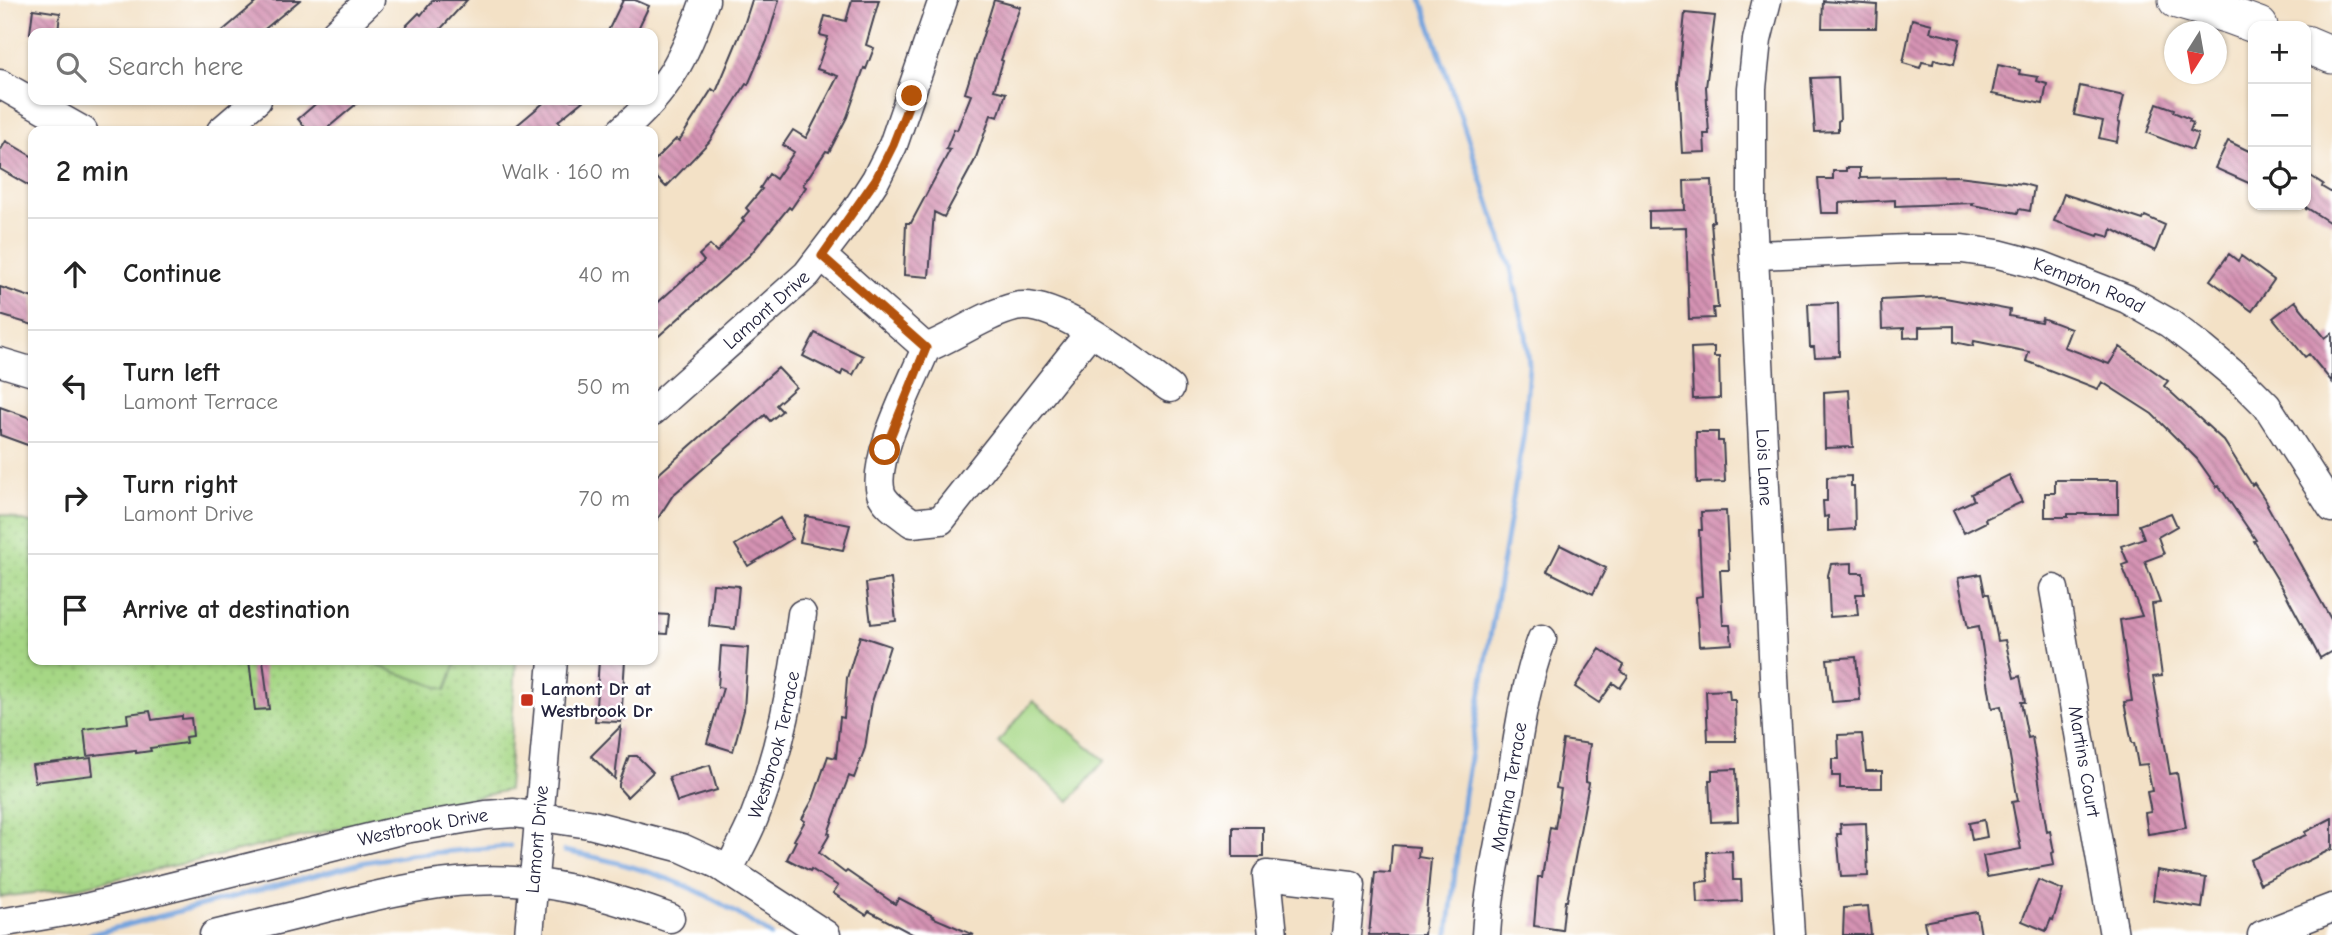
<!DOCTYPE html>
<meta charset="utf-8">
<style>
body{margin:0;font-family:"Comic Neue",sans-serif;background:#f6f6f6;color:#222}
.controls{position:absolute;right:21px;top:21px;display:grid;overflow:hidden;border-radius:14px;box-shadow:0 2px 5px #0004}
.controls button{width:63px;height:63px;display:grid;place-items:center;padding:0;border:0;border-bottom:2px solid #e0e0e0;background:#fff;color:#222;font:35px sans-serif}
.compass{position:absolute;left:2164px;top:21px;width:63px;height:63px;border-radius:50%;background:#fff;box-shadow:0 2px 5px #0004;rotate:191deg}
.stop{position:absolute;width:21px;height:21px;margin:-16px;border:5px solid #b45309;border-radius:50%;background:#fff}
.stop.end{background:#b45309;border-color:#fff;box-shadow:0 2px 7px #0008}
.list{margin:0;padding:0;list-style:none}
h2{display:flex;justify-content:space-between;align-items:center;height:91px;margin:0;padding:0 28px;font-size:30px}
h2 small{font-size:23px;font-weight:400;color:#767676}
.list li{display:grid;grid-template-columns:46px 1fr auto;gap:21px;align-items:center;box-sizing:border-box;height:112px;padding:0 28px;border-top:2px solid #e0e0e0}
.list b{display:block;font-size:26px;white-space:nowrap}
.list p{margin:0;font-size:23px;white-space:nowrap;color:#767676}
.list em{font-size:23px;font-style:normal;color:#767676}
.icon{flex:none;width:38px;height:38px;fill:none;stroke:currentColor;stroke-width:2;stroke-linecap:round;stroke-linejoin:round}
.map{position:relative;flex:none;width:2332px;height:935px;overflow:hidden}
.search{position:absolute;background:#fff;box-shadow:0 2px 5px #0004;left:28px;top:28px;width:630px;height:77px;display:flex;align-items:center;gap:18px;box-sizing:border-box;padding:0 24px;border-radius:14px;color:#767676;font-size:26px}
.panel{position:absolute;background:#fff;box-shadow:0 2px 5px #0004;left:28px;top:126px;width:630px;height:539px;border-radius:14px}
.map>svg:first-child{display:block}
.grass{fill:url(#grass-dots);stroke:#647c60;stroke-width:2}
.garden{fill:#a6d785;stroke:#647c60;stroke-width:2}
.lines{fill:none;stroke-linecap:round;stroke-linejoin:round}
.stream{stroke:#73a3dd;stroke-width:5}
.building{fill:url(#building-back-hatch)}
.minor-casing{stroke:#413f50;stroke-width:31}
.major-casing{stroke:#413f50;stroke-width:39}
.minor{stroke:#fff;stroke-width:28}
.major{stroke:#fff;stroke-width:37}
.route{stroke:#b45309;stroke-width:9}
.poi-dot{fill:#c8321e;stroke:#fff;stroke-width:2.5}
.labels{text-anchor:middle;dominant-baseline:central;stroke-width:5;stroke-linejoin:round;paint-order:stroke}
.street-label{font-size:19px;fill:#22223b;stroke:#fff}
.poi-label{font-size:19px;font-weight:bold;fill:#22223b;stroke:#fff;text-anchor:start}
</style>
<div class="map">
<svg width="2332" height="935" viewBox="0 0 2332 935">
<defs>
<pattern id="grass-dots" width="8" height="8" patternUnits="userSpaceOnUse" patternTransform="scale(1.75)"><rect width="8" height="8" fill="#a6d785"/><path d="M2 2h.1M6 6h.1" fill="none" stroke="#8fb874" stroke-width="1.8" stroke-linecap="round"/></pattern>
<pattern id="building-back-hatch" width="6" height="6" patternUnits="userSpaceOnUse" patternTransform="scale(1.75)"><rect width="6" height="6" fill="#d593b3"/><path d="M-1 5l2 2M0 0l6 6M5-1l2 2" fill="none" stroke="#ac7893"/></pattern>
</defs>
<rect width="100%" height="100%" fill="#fff"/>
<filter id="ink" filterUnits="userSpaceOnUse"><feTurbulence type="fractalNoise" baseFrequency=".0143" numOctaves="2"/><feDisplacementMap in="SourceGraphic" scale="14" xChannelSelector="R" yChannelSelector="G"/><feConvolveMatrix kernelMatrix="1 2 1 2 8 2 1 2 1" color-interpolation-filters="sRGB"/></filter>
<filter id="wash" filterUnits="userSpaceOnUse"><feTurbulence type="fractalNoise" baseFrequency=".00686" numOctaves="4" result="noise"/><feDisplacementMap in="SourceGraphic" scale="28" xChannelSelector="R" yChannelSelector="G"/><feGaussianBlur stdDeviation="1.57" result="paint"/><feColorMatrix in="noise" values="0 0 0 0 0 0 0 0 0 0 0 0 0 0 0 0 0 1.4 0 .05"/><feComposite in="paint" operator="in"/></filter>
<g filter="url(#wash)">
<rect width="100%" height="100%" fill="#f3e1c6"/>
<!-- grass -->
<path class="grass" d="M 0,514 L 33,524 L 33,660 L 516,660 L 508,790 L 75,888 L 0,897 Z"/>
<!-- garden -->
<path class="garden" d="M 380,660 L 457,660 L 446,690 L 378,666 Z
M 1033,701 L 1105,760 L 1070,801 L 998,742 Z"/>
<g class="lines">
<!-- stream -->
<path class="stream" d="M 1422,0 L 1511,269 L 1526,335 L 1529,365 L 1524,432 L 1464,794 L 1448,935
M 564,851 C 608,859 656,872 697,891 C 723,903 747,920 771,935
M 89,935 L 365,862 L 408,855 L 510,846"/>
</g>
<g id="blocks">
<!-- building -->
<path class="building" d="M 259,0 L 300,0 L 260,33 L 220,33 Z
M 433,0 L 467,0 L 437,33 L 399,33 L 419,13 L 421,15 Z
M 623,0 L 635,0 L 649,6 L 636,33 L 607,33 Z
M 752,0 L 779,0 L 767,41 L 748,85 L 746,84 L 709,142 L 666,187 L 653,174 L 653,162 L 676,139 L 679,141 L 712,89 L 716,92 L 744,25 Z
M 852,0 L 879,0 L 866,45 L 874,48 L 866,69 L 864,68 L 847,117 L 829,152 L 826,151 L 803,185 L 806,187 L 791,209 L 789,207 L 750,255 L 653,341 L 653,307 L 704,261 L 699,255 L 710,245 L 717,252 L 744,221 L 742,219 L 749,211 L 746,208 L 762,189 L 760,188 L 769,174 L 776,179 L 794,152 L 783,145 L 793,130 L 806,138 L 838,76 L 817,69 L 828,37 L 820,35 L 825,16 L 846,21 Z
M 994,0 L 1020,7 L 1001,60 L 1003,61 L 994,90 L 1006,93 L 998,117 L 991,115 L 975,160 L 944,217 L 934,212 L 929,277 L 904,275 L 906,223 L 911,223 L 950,150 L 946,149 L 954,129 L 957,130 L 971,95 L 965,93 Z
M 1823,1 L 1877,5 L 1876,28 L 1822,28 Z
M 33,9 L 60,13 L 58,33 L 30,33 Z
M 1685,13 L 1715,16 L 1706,87 L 1709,134 L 1704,134 L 1705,152 L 1682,153 L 1678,83 Z
M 1912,19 L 1932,24 L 1930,32 L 1960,39 L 1954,64 L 1934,59 L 1933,64 L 1922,62 L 1920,68 L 1903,63 Z
M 1998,65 L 2020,70 L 2019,74 L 2038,77 L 2037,81 L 2047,84 L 2043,104 L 1992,94 Z
M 1838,77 L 1840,120 L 1838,121 L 1838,131 L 1815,132 L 1811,78 Z
M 2080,86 L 2124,96 L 2118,122 L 2120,123 L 2117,142 L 2099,138 L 2103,121 L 2074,115 Z
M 320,100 L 361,100 L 324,131 L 308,131 L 298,119 Z
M 547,100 L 584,100 L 558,121 L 561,124 L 551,131 L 510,131 Z
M 2157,103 L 2174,109 L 2173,112 L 2190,119 L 2189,121 L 2193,123 L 2190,131 L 2198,134 L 2192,150 L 2147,133 Z
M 6,141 L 33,157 L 33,188 L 0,169 L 0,151 Z
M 2228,141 L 2253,153 L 2253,185 L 2215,168 Z
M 1846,168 L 1860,168 L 1860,178 L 1958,176 L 2023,184 L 2034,187 L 2030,211 L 2019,209 L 2018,213 L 1972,205 L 1973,203 L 1895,206 L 1895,200 L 1839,203 L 1839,213 L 1821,213 L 1818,179 L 1833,179 L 1833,171 L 1846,171 Z
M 2306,173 L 2323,184 L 2322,187 L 2332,193 L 2332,224 L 2307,208 L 2306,210 Z
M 1712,180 L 1714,221 L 1711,222 L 1718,308 L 1713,308 L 1714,318 L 1689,319 L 1686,227 L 1649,228 L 1649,211 L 1685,210 L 1684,181 Z
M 2064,194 L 2143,220 L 2145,216 L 2165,225 L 2155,251 L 2112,229 L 2110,237 L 2099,234 L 2098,236 L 2054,221 Z
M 2229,254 L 2238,261 L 2241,256 L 2274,280 L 2252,311 L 2210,280 Z
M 0,287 L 33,298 L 33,325 L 0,315 Z
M 1940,297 L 2010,310 L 2009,316 L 2041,322 L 2042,318 L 2071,329 L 2064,347 L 2109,364 L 2120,347 L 2168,381 L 2164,386 L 2224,441 L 2252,485 L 2254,483 L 2268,504 L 2267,505 L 2332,621 L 2332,651 L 2320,658 L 2282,587 L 2254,541 L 2256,540 L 2219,486 L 2217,487 L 2197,459 L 2152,414 L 2102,382 L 2098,389 L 2026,361 L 2029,352 L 1974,341 L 1973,346 L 1954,342 L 1954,326 L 1919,327 L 1919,337 L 1904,338 L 1904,328 L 1882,329 L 1881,300 Z
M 2295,301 L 2325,338 L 2332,333 L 2332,382 L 2309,354 L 2305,357 L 2273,318 Z
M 1838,303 L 1839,356 L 1815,357 L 1814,347 L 1810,347 L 1808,304 Z
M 815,333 L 863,356 L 853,375 L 843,370 L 841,375 L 803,356 Z
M 1714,347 L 1714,357 L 1719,357 L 1720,398 L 1693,399 L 1691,348 Z
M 778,368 L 796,387 L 776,405 L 782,411 L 770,421 L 765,415 L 673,495 L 653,526 L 653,479 Z
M 1849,390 L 1853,447 L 1825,448 L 1824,392 Z
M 0,407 L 33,419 L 33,447 L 0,435 Z
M 1696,432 L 1718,432 L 1718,441 L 1723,441 L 1725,482 L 1697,483 Z
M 2009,475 L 2022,502 L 1985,519 L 1986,522 L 1964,533 L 1953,510 L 1974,500 L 1971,494 Z
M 1851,476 L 1851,486 L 1854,486 L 1855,529 L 1828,531 L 1828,516 L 1824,517 L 1823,501 L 1827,501 L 1827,477 Z
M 2055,480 L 2118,480 L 2118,514 L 2068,514 L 2068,517 L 2045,517 L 2045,493 L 2055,493 Z
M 1726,511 L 1729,570 L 1720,570 L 1723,625 L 1730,625 L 1732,644 L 1699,646 L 1696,597 L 1702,596 L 1699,530 L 1702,530 L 1701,512 Z
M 2171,513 L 2177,526 L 2158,537 L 2164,554 L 2145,561 L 2160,603 L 2152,604 L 2162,676 L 2153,677 L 2170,774 L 2177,773 L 2186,828 L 2148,834 L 2145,813 L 2151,812 L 2147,792 L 2152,791 L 2147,764 L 2138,765 L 2134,743 L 2132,743 L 2124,702 L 2132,701 L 2120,620 L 2142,616 L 2122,565 L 2128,563 L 2121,546 L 2144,538 L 2139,525 Z
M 806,516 L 850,525 L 843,550 L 800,542 Z
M 780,518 L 792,539 L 748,566 L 735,545 Z
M 1560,545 L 1606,568 L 1593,594 L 1547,571 Z
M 1852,563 L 1852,573 L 1863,573 L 1864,594 L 1856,594 L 1858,615 L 1830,617 L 1828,575 L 1831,564 Z
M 1981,574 L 1985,594 L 1989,594 L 1998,641 L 2005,640 L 2014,678 L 2020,676 L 2025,702 L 2021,702 L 2028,738 L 2032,737 L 2047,832 L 2050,831 L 2054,852 L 2052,853 L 2054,865 L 1987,877 L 1983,856 L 2021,849 L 2012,802 L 2018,801 L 2001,706 L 1992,708 L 1979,626 L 1968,628 L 1958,578 Z
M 891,579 L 896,621 L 871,624 L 866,583 Z
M 713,584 L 739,586 L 735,629 L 709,626 Z
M 653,614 L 669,615 L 667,634 L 653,633 Z
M 860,636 L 890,646 L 872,702 L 865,748 L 854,778 L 849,776 L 828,833 L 830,834 L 819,853 L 845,873 L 847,871 L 895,904 L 899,898 L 933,916 L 932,917 L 974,935 L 914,935 L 869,911 L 866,915 L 833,893 L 838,886 L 811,869 L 810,871 L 787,859 L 796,841 L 794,840 L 805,821 L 802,819 L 813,799 L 828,756 L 836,758 L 840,717 L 844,718 L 847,678 Z
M 721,646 L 748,648 L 744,710 L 733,751 L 707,743 L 723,688 L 718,687 Z
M 1600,649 L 1624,665 L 1621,671 L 1628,676 L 1620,688 L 1613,683 L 1599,703 L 1575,687 Z
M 1856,657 L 1860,700 L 1832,702 L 1827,659 Z
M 249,660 L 263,660 L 269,709 L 255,710 Z
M 599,660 L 625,660 L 621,722 L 595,721 Z
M 1729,690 L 1730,700 L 1735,700 L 1736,741 L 1708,741 L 1706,691 Z
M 150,711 L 152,720 L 182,716 L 182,719 L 191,718 L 193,736 L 185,737 L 186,743 L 150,748 L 151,751 L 136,753 L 136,750 L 87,756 L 84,729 L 128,723 L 127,714 Z
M 621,726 L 615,779 L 591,756 Z
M 1862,734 L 1866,771 L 1882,771 L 1882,788 L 1840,788 L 1840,776 L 1832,776 L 1832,759 L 1839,759 L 1838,735 Z
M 1563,740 L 1590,744 L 1586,774 L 1586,782 L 1589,783 L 1567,901 L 1565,901 L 1562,930 L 1534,926 L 1538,877 L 1542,877 L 1550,827 L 1555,828 L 1561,789 L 1556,788 Z
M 629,756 L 637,756 L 653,772 L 627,797 L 619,788 L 619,784 Z
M 91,758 L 93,775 L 35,782 L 32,765 Z
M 710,765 L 717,790 L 677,802 L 669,777 Z
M 1736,769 L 1738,821 L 1711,822 L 1709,780 L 1712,780 L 1712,770 Z
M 2332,818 L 2332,849 L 2260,884 L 2250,860 L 2306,835 L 2305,832 Z
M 1984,820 L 1987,837 L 1972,840 L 1969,823 Z
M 1866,823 L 1868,876 L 1841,877 L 1837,834 L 1841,834 L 1840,824 Z
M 1233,827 L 1263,827 L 1263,857 L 1233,857 Z
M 1392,845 L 1419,847 L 1418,857 L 1431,859 L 1424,935 L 1369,935 L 1375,872 L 1390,873 Z
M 1732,851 L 1733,880 L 1741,880 L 1742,901 L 1697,903 L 1696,882 L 1708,881 L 1707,852 Z
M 2157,870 L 2206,878 L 2202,908 L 2153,900 Z
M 2038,880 L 2063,890 L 2053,920 L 2051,919 L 2046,931 L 2022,921 Z
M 1868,906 L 1871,935 L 1843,935 L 1844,908 Z
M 1977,912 L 1981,935 L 1927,935 L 1924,922 Z"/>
</g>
</g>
<g filter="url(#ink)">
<use href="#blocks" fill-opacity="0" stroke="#413f50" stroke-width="2"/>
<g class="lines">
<defs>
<g id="minor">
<path id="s1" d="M 1767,0 L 1757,40 L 1752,88 L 1752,213 L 1775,697 L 1790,935"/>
<path d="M 335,33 L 370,0"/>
<path d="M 0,84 L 83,131"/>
<path d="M 221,131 L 257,100"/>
<path d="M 621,131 C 668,91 685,57 705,0"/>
<path id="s2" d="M 1755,255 L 1908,249 L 1962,249 L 1998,254 L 2040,265 L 2127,299 L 2169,323 L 2202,348 L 2245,384 L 2267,406 L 2332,508"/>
<path d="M 822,256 L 926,348"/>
<path d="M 1090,332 L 941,520 L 912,523 C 902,515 885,505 881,493 C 871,459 913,381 926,348 C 956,336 984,315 1015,307 C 1056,297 1137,364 1170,388"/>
<path d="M 0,362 L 33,372"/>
<path id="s3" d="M 653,411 L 807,274 L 856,210 L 876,179 L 893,145 L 943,0"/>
<path id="s4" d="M 2054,589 L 2114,935"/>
<path id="s5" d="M 728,871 C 737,853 747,836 754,818 C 780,752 793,684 802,614"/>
<path id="s6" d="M 0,923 L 81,909 L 405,829 L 486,815 L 514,813 L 589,824 L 682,848 L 717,864 L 826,935"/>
<path d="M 214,935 C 252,926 291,917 329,907 C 389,892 451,877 514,881 C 568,884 620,900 670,918"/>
<path id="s7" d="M 529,935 L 553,660"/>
<path d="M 1273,935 L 1267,875 L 1351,885 L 1346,935"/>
<path id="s8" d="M 1486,935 C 1489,884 1501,836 1510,786 C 1519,735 1524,687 1542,639"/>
<path d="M 2262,935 L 2332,908"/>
</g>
<path id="major" d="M 2177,0 L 2229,15 L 2259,26
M 2306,44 L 2332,55"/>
</defs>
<!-- minor casing -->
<use href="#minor" class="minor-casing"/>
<!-- major casing -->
<use href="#major" class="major-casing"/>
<!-- minor -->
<use href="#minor" class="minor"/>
<!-- major -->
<use href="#major" class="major"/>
</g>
</g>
<g class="lines" filter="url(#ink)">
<!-- route -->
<path class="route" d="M 885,450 L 926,348 L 822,256 L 876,179 L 893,145 L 912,96"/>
</g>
<!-- markers -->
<rect class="poi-dot" x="520" y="693" width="14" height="14" rx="3.5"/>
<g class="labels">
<!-- street labels -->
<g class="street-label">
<text stroke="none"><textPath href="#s2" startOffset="340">Kempton Road</textPath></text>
<text stroke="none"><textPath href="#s3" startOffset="152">Lamont Drive</textPath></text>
<text stroke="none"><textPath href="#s1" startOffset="469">Lois Lane</textPath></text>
<text stroke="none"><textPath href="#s5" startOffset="135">Westbrook Terrace</textPath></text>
<text stroke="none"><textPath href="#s4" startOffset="175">Martins Court</textPath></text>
<text stroke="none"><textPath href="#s8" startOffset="150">Martina Terrace</textPath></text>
<text stroke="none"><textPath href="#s6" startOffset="434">Westbrook Drive</textPath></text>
<text stroke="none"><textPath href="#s7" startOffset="96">Lamont Drive</textPath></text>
</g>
<!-- poi labels -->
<g class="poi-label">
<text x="541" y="689">Lamont Dr at<tspan x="541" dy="22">Westbrook Dr</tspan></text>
</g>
</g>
</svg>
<div class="controls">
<button>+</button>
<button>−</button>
<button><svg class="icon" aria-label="locate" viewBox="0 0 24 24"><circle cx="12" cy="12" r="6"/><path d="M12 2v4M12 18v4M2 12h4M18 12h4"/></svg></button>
</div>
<svg class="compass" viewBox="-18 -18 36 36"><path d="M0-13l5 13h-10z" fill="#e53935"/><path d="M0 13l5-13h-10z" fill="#767676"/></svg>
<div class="stop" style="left:885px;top:450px"></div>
<div class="stop end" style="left:912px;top:96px"></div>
<div class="search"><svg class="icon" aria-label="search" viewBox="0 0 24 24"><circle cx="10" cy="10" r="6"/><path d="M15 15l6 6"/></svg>Search here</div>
<section class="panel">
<h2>2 min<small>Walk · 160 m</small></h2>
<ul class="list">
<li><svg class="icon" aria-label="ahead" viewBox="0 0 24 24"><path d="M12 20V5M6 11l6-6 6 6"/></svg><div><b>Continue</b></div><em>40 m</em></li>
<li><svg class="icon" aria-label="left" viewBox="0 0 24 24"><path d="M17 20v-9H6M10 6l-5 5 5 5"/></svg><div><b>Turn left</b><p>Lamont Terrace</p></div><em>50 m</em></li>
<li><svg class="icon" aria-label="right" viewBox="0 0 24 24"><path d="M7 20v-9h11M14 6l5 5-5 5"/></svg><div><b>Turn right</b><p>Lamont Drive</p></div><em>70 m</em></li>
<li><svg class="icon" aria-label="arrive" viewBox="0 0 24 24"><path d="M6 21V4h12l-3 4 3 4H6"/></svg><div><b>Arrive at destination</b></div></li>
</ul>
</section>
</div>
